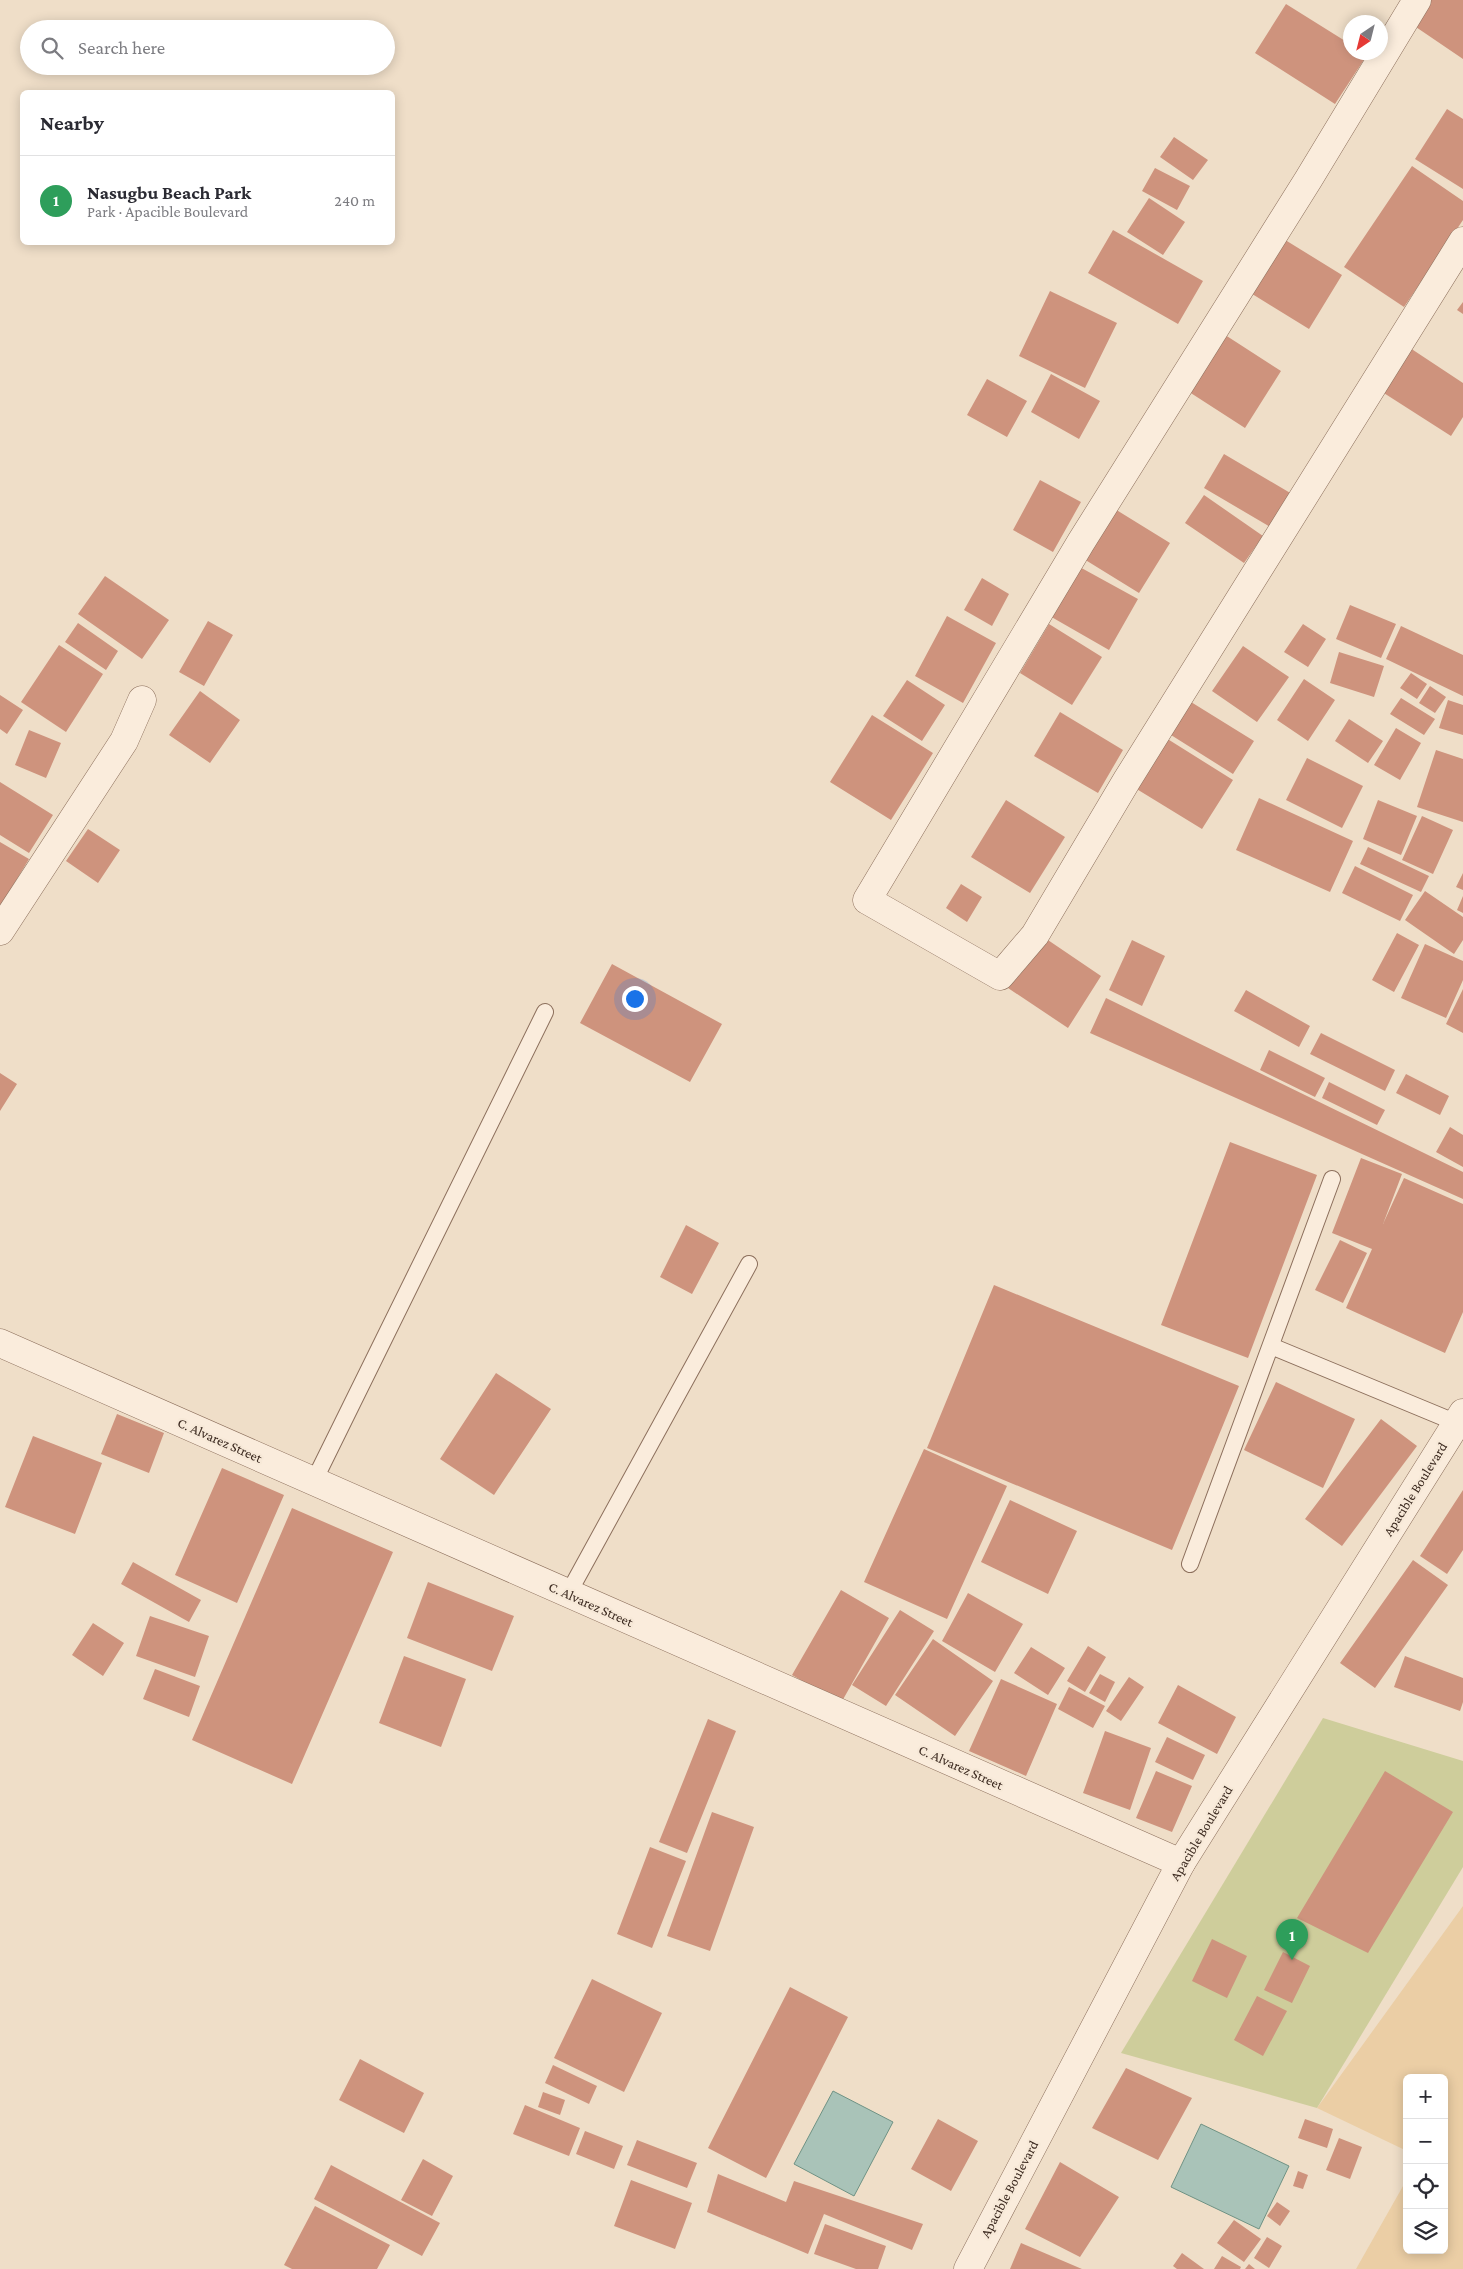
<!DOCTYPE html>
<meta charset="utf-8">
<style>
body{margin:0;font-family:"Crimson Pro",serif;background:#f7f7f7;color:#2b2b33}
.controls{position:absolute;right:15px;bottom:15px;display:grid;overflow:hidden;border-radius:8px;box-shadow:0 2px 12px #0003}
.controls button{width:45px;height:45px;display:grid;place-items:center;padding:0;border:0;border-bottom:1px solid #e1e1e2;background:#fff;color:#2b2b33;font:25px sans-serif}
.compass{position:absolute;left:1343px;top:15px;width:45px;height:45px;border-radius:50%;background:#fff;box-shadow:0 2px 12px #0003;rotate:215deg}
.you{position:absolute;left:634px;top:998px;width:18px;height:18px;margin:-12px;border:4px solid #fff;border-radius:50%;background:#1a73e8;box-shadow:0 0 0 8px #1a73e833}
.badge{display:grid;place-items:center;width:32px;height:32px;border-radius:50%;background:#9c2b3c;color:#fff;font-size:16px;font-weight:700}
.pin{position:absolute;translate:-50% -41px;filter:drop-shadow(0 1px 2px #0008)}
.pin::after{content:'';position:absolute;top:26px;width:18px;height:15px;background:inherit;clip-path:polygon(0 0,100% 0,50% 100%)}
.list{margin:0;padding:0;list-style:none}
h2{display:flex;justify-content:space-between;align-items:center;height:65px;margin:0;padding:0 20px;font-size:21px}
h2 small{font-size:16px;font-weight:400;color:#7c7c81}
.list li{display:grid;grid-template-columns:32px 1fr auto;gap:15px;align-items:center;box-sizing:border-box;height:90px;padding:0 20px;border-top:1px solid #e1e1e2}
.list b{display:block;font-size:19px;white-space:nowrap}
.list p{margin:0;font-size:16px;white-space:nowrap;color:#7c7c81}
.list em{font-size:16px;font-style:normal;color:#7c7c81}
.icon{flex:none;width:28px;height:28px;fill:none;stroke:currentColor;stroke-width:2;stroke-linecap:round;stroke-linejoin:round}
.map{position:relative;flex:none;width:1463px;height:2269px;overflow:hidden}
.search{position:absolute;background:#fff;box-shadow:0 2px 12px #0003;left:20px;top:20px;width:375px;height:55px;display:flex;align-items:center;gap:12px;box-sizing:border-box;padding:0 18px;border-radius:28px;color:#7c7c81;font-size:19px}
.panel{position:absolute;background:#fff;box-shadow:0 2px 12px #0003;left:20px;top:90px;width:375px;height:155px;border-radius:8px}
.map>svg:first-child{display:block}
.green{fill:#cecd9b}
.sand{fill:#ebcea5}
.water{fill:#a9c3b8;stroke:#6f9284}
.building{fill:#ce937d}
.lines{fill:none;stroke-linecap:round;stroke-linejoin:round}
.service-casing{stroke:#8c6f5c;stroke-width:18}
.minor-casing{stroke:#8c6f5c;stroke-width:29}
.tertiary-casing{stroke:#8c6f5c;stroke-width:29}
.service{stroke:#faecdc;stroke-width:16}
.minor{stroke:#faecdc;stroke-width:28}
.tertiary{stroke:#faecdc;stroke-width:28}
.labels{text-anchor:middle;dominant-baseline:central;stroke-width:4.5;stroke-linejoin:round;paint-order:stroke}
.street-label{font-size:14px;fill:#3c2a20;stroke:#f7e9d8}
</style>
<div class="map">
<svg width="1463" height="2269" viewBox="0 0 1463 2269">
<rect width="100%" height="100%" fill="#efdec8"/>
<!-- green -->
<path class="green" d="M 1323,1718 L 1463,1761 L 1463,1867 L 1317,2108 L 1121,2053 Z"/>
<!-- sand -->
<path class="sand" d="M 1463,1906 L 1463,2269 L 1356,2269 L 1407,2179 L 1407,2250 L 1444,2250 L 1444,2078 L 1407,2078 L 1407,2151 L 1317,2108 Z"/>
<!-- water -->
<path class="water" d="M 833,2091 L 893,2122 L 854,2196 L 794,2164 Z
M 1201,2124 L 1289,2166 L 1259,2229 L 1171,2187 Z"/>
<!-- building -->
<path class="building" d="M 1426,0 L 1463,0 L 1463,59 L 1410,23 Z
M 1286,4 L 1350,44 L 1350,52 L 1363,52 L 1367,55 L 1335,104 L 1255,53 Z
M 1447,109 L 1463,119 L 1463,189 L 1415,159 Z
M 1174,137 L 1208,160 L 1193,180 L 1160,157 Z
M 1412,166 L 1463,201 L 1463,220 L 1404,307 L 1344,267 Z
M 1155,168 L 1190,186 L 1177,210 L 1142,191 Z
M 1149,198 L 1185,222 L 1163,255 L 1127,232 Z
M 1113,230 L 1203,281 L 1178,324 L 1088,273 Z
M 1282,238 L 1342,275 L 1309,329 L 1249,292 Z
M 1050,291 L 1117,323 L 1085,388 L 1019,356 Z
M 1463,302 L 1463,314 L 1457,310 Z
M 1219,331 L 1281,371 L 1245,428 L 1183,388 Z
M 1404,344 L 1463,383 L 1463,417 L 1451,436 L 1376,388 Z
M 1051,374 L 1100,401 L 1079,439 L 1031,412 Z
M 987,379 L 1027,401 L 1007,437 L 967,415 Z
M 1224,454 L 1292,494 L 1272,528 L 1204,488 Z
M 1040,480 L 1081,502 L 1053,552 L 1013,530 Z
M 1204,495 L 1263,536 L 1244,563 L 1185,523 Z
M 1110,506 L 1170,543 L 1139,593 L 1079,556 Z
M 1076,565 L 1138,599 L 1109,650 L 1048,615 Z
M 105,576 L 169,620 L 142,659 L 78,614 Z
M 982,578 L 1009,594 L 992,626 L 964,610 Z
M 1350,605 L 1396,624 L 1381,658 L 1336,639 Z
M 947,616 L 996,643 L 963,703 L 915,676 Z
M 208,621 L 233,635 L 204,686 L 179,672 Z
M 78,623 L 118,651 L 106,670 L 65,642 Z
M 1049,624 L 1102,657 L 1072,705 L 1020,673 Z
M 1303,624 L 1326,639 L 1308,667 L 1284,652 Z
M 1401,626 L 1463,655 L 1463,696 L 1386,659 Z
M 59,645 L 103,674 L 66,732 L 21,702 Z
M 1243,646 L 1289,677 L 1257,722 L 1212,691 Z
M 1339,652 L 1384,666 L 1374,697 L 1330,683 Z
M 1411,673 L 1427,684 L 1417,699 L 1400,688 Z
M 1304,679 L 1335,700 L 1308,741 L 1277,720 Z
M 907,680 L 945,705 L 922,741 L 883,716 Z
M 1430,686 L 1446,697 L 1435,713 L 1419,703 Z
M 200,691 L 240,720 L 210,763 L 169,735 Z
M 0,695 L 23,710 L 7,734 L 0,729 Z
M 1401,698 L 1435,719 L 1424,735 L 1390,714 Z
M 1448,700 L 1463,705 L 1463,735 L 1439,728 Z
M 1191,702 L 1254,741 L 1233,774 L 1171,735 Z
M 1060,712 L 1123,750 L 1098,793 L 1034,756 Z
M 872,715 L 933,753 L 891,820 L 830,782 Z
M 1349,719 L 1383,741 L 1368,763 L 1335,741 Z
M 1396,728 L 1421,743 L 1400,780 L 1374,765 Z
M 29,730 L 61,743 L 46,778 L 15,765 Z
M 1166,738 L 1233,780 L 1202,829 L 1135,788 Z
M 1436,750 L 1463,759 L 1463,822 L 1417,807 Z
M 1307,758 L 1363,786 L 1342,828 L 1286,800 Z
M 0,782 L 53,815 L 29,853 L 0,835 Z
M 1259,798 L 1353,841 L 1330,892 L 1236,850 Z
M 1006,800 L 1065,837 L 1030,893 L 971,857 Z
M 1378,800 L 1417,816 L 1401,855 L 1363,839 Z
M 1422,816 L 1453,830 L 1433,874 L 1402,860 Z
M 88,829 L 120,850 L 98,883 L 66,861 Z
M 0,842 L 29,859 L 0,907 Z
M 1368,847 L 1429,876 L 1421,892 L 1360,864 Z
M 1355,866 L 1413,895 L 1400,921 L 1342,893 Z
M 1463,873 L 1463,890 L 1456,887 Z
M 961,884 L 982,897 L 967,922 L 946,908 Z
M 1425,891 L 1463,917 L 1463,940 L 1454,954 L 1405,920 Z
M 1463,896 L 1463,913 L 1457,910 Z
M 1397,933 L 1419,945 L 1394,992 L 1372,980 Z
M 1042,936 L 1101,976 L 1068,1028 L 1008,988 Z
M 1132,940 L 1165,956 L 1142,1006 L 1109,990 Z
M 1425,944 L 1463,961 L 1463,980 L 1446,1018 L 1401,998 Z
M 612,964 L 722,1024 L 690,1082 L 580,1023 Z
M 1463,989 L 1463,1033 L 1446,1024 Z
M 1246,990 L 1310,1026 L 1299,1047 L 1234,1011 Z
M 1106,998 L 1463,1172 L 1463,1199 L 1090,1033 Z
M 1321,1033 L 1395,1070 L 1385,1091 L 1310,1054 Z
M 1269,1050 L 1325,1078 L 1315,1097 L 1260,1070 Z
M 0,1073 L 17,1084 L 0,1111 Z
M 1406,1074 L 1449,1096 L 1440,1115 L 1396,1093 Z
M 1329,1082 L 1385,1110 L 1377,1125 L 1322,1098 Z
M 1450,1127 L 1463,1135 L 1463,1167 L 1436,1152 Z
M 1230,1142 L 1317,1175 L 1248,1358 L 1161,1325 Z
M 1361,1158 L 1402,1174 L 1383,1224 L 1404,1178 L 1463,1204 L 1463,1312 L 1445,1353 L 1346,1308 L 1372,1249 L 1332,1233 Z
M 686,1225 L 719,1243 L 692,1294 L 660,1277 Z
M 1340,1240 L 1367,1253 L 1343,1303 L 1315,1290 Z
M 994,1285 L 1239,1386 L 1172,1550 L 927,1448 Z
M 496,1373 L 551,1409 L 494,1495 L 440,1459 Z
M 1276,1382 L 1355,1419 L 1323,1488 L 1244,1450 Z
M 117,1414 L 164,1433 L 149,1473 L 101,1454 Z
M 1381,1419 L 1417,1446 L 1342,1546 L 1305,1519 Z
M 33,1436 L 102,1463 L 75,1534 L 5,1507 Z
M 924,1449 L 1007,1486 L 947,1619 L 864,1582 Z
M 222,1468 L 284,1495 L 237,1603 L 175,1575 Z
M 1463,1490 L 1463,1550 L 1447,1574 L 1420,1556 Z
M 1010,1500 L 1077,1531 L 1048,1594 L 981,1562 Z
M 292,1508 L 393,1552 L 292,1784 L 192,1740 Z
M 1413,1560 L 1448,1585 L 1375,1688 L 1340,1663 Z
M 133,1562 L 201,1600 L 189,1622 L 121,1584 Z
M 428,1582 L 514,1616 L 492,1671 L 407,1638 Z
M 841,1590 L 889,1618 L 841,1703 L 792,1675 Z
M 968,1593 L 1023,1624 L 995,1672 L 942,1641 Z
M 900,1610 L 934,1631 L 886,1706 L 852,1685 Z
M 150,1616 L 209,1636 L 195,1677 L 136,1656 Z
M 93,1623 L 124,1643 L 103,1676 L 72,1655 Z
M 933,1639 L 993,1681 L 955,1736 L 895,1695 Z
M 1088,1646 L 1106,1657 L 1085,1692 L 1067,1681 Z
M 1031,1647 L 1065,1668 L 1048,1695 L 1014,1673 Z
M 404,1656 L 466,1679 L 441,1747 L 379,1723 Z
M 1405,1656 L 1463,1678 L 1463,1702 L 1460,1711 L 1394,1687 Z
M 155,1669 L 200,1686 L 189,1717 L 143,1699 Z
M 1100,1674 L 1115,1682 L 1105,1702 L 1089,1693 Z
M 1129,1677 L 1144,1687 L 1121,1721 L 1106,1711 Z
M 1001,1679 L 1057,1704 L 1026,1776 L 969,1751 Z
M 1178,1685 L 1236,1717 L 1217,1754 L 1158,1723 Z
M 1069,1687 L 1105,1706 L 1093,1728 L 1058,1709 Z
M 708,1719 L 736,1731 L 687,1853 L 659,1842 Z
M 1105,1731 L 1151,1748 L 1130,1810 L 1083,1793 Z
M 1167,1737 L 1205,1755 L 1193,1780 L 1155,1762 Z
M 1156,1771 L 1192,1786 L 1172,1832 L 1136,1818 Z
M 1385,1771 L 1453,1812 L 1368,1953 L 1297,1918 Z
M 712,1812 L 754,1827 L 710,1951 L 667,1936 Z
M 650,1847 L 686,1861 L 652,1948 L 617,1934 Z
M 1212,1939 L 1247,1956 L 1227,1998 L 1192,1981 Z
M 1283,1952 L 1310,1966 L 1292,2003 L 1264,1990 Z
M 592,1979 L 662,2013 L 624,2092 L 554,2058 Z
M 790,1987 L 848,2017 L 766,2178 L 708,2148 Z
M 1257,1996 L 1287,2011 L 1263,2056 L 1234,2040 Z
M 360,2059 L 424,2093 L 404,2133 L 339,2100 Z
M 553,2065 L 597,2086 L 589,2104 L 545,2083 Z
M 1126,2068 L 1192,2098 L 1158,2160 L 1092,2128 Z
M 543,2092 L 565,2100 L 560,2115 L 538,2107 Z
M 525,2105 L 580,2128 L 569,2156 L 513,2134 Z
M 938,2119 L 978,2141 L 951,2191 L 911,2169 Z
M 1305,2119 L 1333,2129 L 1327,2148 L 1298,2138 Z
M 585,2131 L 623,2146 L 614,2169 L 576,2154 Z
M 1339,2138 L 1362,2147 L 1350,2179 L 1326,2170 Z
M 637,2140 L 697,2163 L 687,2188 L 627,2165 Z
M 423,2159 L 453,2176 L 432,2216 L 401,2200 Z
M 1060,2162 L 1119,2197 L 1080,2257 L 1025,2229 Z
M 331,2165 L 440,2223 L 422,2256 L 314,2199 Z
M 1298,2171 L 1308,2175 L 1303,2189 L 1293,2186 Z
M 718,2174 L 786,2202 L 794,2181 L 923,2224 L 912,2250 L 824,2214 L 808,2254 L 707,2212 Z
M 631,2180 L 692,2203 L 675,2249 L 614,2226 Z
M 1277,2202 L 1290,2211 L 1280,2226 L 1267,2216 Z
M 315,2206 L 390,2245 L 377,2269 L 292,2269 L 284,2265 Z
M 1234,2220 L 1261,2239 L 1244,2262 L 1217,2243 Z
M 825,2224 L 886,2246 L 878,2269 L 856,2269 L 814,2254 Z
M 1267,2237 L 1282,2246 L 1269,2268 L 1254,2258 Z
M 1021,2243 L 1082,2269 L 1010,2269 Z
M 1182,2253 L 1204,2269 L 1177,2269 L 1173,2266 Z
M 1222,2256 L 1241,2267 L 1240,2269 L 1214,2269 Z
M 1249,2264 L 1255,2269 L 1245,2269 Z"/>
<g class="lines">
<defs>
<path id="service" d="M 1271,1346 L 1457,1423
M 314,1481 L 545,1012
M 1190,1564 L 1332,1179
M 568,1594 L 749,1264"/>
<path id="minor" d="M 1417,0 L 1308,180 L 1081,542 L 867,900 L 1000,976 L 1035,935 L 1127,780 L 1463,241
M 0,931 L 124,741 L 142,700
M 0,1343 L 1181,1863"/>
<path id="tertiary" d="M 968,2269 L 1181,1863 L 1463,1413"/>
</defs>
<!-- service casing -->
<use href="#service" class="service-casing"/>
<!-- minor casing -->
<use href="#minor" class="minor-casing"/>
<!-- tertiary casing -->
<use href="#tertiary" class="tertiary-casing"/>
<!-- service -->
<use href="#service" class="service"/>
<!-- minor -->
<use href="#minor" class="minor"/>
<!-- tertiary -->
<use href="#tertiary" class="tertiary"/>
</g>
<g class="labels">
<!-- street labels -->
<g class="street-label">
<text transform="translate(220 1440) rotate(24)">C. Alvarez Street</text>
<text transform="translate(1415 1489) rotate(-58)">Apacible Boulevard</text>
<text transform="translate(591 1604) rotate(24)">C. Alvarez Street</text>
<text transform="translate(961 1767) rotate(24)">C. Alvarez Street</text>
<text transform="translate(1201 1833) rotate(-59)">Apacible Boulevard</text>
<text transform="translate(1009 2189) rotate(-62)">Apacible Boulevard</text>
</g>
</g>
</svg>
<div class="controls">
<button>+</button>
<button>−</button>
<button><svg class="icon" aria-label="locate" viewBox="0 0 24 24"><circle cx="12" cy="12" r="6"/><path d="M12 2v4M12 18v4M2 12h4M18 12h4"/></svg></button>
<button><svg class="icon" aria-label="layers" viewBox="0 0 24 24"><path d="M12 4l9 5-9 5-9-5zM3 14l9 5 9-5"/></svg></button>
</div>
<svg class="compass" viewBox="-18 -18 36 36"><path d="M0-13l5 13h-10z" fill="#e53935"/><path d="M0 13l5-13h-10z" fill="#7c7c81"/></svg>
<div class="you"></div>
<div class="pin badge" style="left:1292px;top:1960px;background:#2e9e5b">1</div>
<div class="search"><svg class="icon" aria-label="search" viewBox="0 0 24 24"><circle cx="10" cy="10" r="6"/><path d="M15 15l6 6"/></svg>Search here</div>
<section class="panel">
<h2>Nearby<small></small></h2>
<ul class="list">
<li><span class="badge" style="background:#2e9e5b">1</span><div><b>Nasugbu Beach Park</b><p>Park · Apacible Boulevard</p></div><em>240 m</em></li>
</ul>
</section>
</div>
